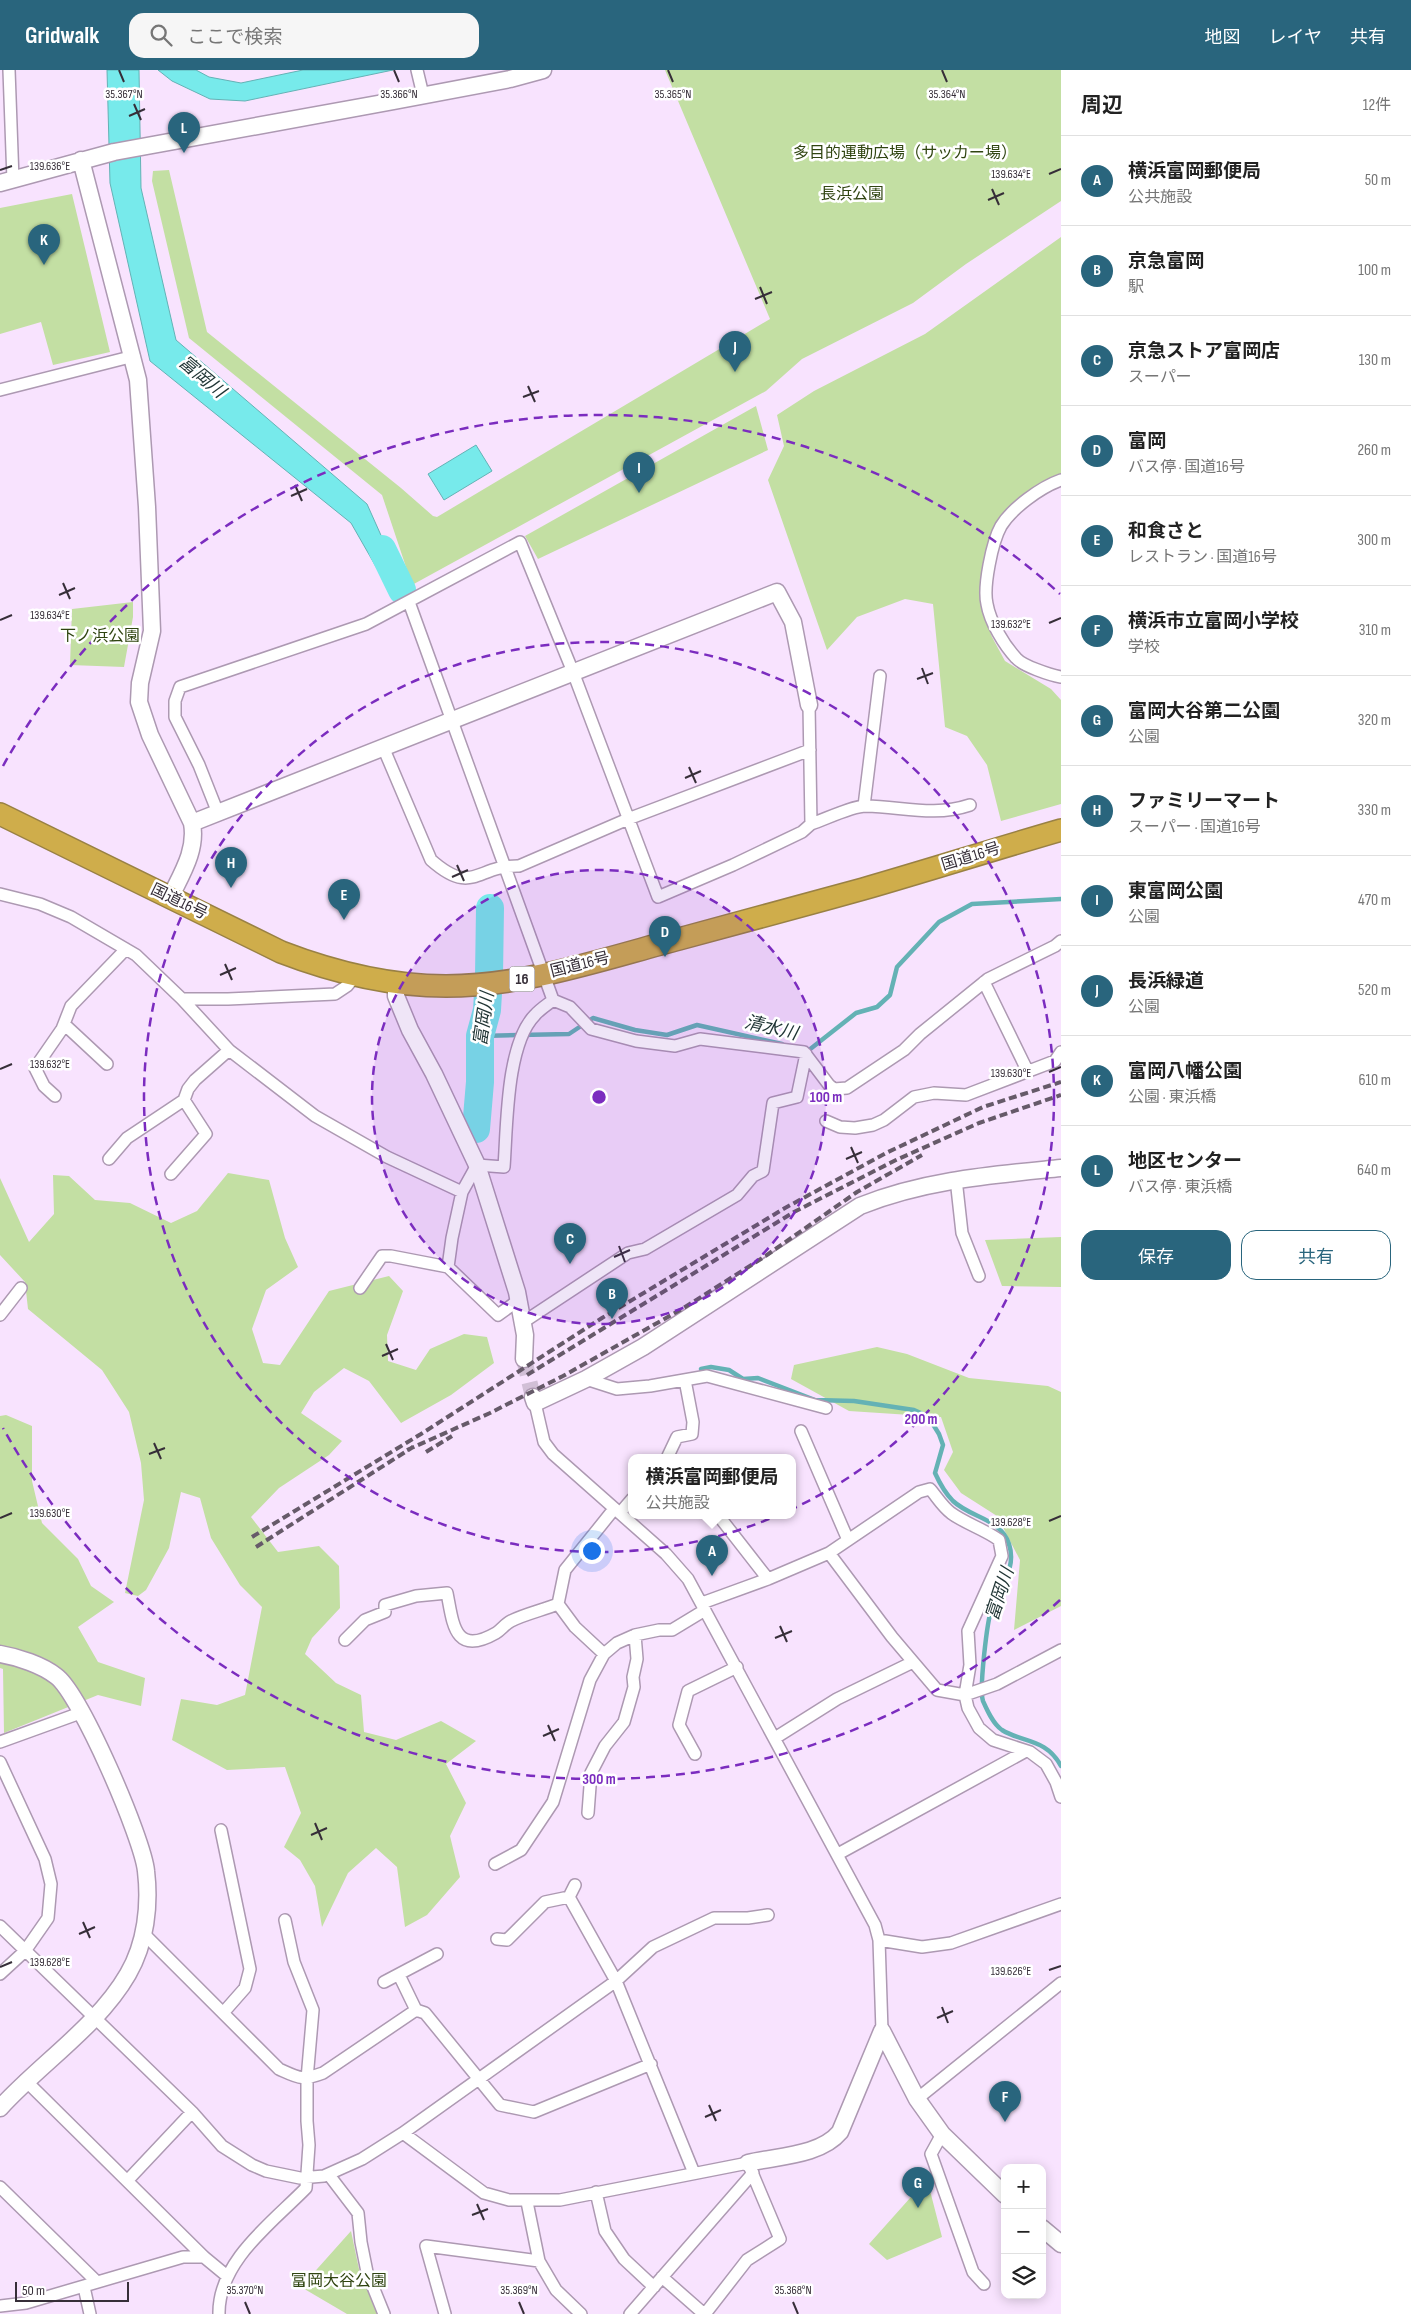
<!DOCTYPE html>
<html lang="ja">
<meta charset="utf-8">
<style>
body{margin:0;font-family:"Sofia Sans Condensed","Noto Sans JP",sans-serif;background:#f6f6f6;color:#222}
.controls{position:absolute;right:15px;bottom:15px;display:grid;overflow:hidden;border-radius:10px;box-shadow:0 2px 12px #0003}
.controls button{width:45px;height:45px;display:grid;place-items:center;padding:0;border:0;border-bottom:1px solid #e0e0e0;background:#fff;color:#222;font:25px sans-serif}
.scale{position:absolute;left:15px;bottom:12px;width:114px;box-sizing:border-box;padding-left:5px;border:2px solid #362e38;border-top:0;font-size:14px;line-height:18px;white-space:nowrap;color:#362e38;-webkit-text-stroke:4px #fff;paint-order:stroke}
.you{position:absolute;left:591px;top:1480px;width:18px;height:18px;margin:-12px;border:4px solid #fff;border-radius:50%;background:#1a73e8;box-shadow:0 0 0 8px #1a73e833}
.badge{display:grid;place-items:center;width:32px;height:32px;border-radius:50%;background:#29657d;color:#fff;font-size:16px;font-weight:700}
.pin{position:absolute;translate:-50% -41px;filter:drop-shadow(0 1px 2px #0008)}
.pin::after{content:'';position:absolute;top:26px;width:18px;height:15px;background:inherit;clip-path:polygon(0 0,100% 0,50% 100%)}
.popup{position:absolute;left:628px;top:1384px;width:168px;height:65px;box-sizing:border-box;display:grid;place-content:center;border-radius:10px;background:#fff;filter:drop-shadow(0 1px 4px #0005);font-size:16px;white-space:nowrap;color:#767676}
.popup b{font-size:19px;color:#222}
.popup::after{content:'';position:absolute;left:50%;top:100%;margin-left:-10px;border:10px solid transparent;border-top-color:#fff}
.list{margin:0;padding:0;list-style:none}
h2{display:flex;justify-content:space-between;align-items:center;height:65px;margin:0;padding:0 20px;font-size:21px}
h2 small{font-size:16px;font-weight:400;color:#767676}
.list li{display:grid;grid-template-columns:32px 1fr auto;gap:15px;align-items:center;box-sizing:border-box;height:90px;padding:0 20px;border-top:1px solid #e0e0e0}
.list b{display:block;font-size:19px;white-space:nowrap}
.list p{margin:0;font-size:16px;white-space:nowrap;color:#767676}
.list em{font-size:16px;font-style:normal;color:#767676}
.actions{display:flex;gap:10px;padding:15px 20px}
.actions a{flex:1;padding:11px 0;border:1px solid #29657d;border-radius:15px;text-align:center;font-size:18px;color:#29657d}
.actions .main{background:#29657d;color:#fff}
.icon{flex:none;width:28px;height:28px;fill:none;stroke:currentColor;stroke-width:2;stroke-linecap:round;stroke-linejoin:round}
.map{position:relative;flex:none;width:1061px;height:2244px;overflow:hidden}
header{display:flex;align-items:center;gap:30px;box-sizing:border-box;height:70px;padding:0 25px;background:#29657d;color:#fff}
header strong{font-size:24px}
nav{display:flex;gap:28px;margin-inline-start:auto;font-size:18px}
.search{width:350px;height:45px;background:#f6f6f6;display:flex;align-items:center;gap:12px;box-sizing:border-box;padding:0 18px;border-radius:15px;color:#767676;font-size:19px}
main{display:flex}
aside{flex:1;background:#fff}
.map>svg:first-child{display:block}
.green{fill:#c3dfa3}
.water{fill:#77eaeb;stroke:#64b2b5}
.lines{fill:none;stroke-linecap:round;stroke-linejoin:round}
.stream{stroke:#64b2b5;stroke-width:4.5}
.river{stroke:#77eaeb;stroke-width:28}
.secondary-tunnel{stroke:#d1bfd6;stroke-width:16;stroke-dasharray:16 8;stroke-linecap:butt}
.street-casing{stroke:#ad99b2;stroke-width:14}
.secondary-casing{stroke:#ad99b2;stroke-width:19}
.highway-casing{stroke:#998144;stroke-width:24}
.street{stroke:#fff;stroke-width:11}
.secondary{stroke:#fff;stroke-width:16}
.highway{stroke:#cfad4b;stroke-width:21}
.rail{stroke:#665a69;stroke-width:4;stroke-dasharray:8 4;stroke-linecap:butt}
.ticks{fill:none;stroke:#362e38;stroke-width:2}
.ring{fill:none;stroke:#7b2cbf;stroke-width:2.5;stroke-dasharray:9 6}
.labels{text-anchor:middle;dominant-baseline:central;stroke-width:5;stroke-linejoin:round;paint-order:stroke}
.shield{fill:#fff;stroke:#726d74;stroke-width:1}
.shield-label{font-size:15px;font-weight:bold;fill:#362e38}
.park-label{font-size:16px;fill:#304511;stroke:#fff}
.street-label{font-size:16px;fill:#362e38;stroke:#fff}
.water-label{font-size:18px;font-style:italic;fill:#1e3333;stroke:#fff}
.ticks-label{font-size:12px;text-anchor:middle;fill:#362e38;stroke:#fff;stroke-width:5;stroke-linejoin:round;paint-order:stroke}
.centre{fill:#7b2cbf;stroke:#fff;stroke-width:2.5}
.ring-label{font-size:15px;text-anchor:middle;font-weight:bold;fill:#7b2cbf;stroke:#fff;stroke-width:5;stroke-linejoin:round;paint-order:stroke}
</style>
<header>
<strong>Gridwalk</strong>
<div class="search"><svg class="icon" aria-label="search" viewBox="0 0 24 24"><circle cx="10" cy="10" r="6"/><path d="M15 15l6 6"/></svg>ここで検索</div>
<nav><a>地図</a><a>レイヤ</a><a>共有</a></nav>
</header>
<main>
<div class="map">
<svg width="1061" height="2244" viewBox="0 0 1061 2244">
<rect width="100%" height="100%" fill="#f8e3fe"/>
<!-- green -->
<path class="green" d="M 665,0 L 1061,0 L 1061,131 L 966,194 L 913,233 L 802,289 L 766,321 L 412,515 L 382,425 L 189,268 L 152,111 L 153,101 L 169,100 L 207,262 L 401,418 L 433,446 L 437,447 L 770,249 Z
M 72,124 L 110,282 L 53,295 L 41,252 L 0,264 L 0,138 Z
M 1061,167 L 1061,406 L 998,454 L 982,507 L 981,535 L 992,567 L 1005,591 L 1051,619 L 1061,630 L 1061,734 L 1001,751 L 987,695 L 967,666 L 945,657 L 933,534 L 905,529 L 857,547 L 827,580 L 768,410 L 784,376 L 777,345 L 814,321 L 925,264 Z
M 756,336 L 768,380 L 538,489 L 525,466 Z
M 133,532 L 133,547 L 124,597 L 70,595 L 72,539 Z
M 228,1103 L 269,1110 L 285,1168 L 298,1197 L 266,1220 L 252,1259 L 263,1293 L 280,1295 L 329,1221 L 389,1206 L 403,1221 L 387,1265 L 388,1291 L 416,1300 L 430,1279 L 464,1264 L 487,1267 L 494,1293 L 451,1325 L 401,1353 L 369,1311 L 344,1298 L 314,1322 L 301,1343 L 342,1371 L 329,1385 L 279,1418 L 251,1447 L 278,1482 L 319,1476 L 339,1496 L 340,1538 L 312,1568 L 305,1584 L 336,1613 L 361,1625 L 364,1662 L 396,1670 L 441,1651 L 476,1671 L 446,1694 L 466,1733 L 450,1766 L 460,1807 L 427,1845 L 405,1857 L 397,1797 L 376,1778 L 348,1803 L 322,1857 L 315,1816 L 300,1790 L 284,1777 L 301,1743 L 285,1697 L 227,1700 L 172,1670 L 181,1629 L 217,1635 L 245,1625 L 262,1537 L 240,1515 L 211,1468 L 200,1428 L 181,1422 L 169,1478 L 146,1520 L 138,1526 L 125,1523 L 144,1430 L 141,1393 L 129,1342 L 102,1300 L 28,1239 L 25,1212 L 0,1185 L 0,1108 L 29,1172 L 54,1144 L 53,1105 L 69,1106 L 95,1130 L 130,1133 L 171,1153 L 197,1141 Z
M 1061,1167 L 1061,1217 L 1002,1216 L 985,1170 Z
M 877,1277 L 907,1284 L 969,1308 L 1048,1316 L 1061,1322 L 1061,1536 L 1014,1560 L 1020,1490 L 997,1446 L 961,1423 L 944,1400 L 953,1382 L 941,1347 L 849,1341 L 791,1309 L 794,1295 Z
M 6,1345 L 32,1356 L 32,1411 L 42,1453 L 78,1489 L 91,1516 L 114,1532 L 78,1557 L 98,1592 L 145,1608 L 141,1636 L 98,1625 L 4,1663 L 3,1599 L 0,1598 L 0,1346 Z
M 927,2109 L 942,2167 L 887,2190 L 869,2174 Z
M 351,2161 L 359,2199 L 377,2244 L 347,2244 L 301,2217 Z"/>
<!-- water -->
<path class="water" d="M 107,0 L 139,0 L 141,118 L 176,270 L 367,434 L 401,510 L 387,516 L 351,453 L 150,291 L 110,113 Z
M 158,0 L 196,0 L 209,7 L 241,13 L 303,0 L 393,0 L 245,31 L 210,29 L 172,11 Z
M 476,375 L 492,401 L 444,430 L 428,404 Z"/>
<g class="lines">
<!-- stream -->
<path class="stream" d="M 480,966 L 569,964 L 593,948 L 635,960 L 667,965 L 697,955 L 782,974
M 805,979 L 809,980 L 856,943 L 877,937 L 890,925 L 897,897 L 939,852 L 972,834 L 1061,829
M 701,1299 L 711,1297 L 729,1300 L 743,1309 L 758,1308 L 815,1330 L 854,1331 L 914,1340 L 925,1345 L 931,1351 L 939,1364 L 943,1375 L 935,1403 C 940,1414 945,1423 953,1431 C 971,1448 1000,1448 1009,1474 C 1017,1499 1000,1515 992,1537 C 987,1551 979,1619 983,1631 C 987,1640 993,1654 1002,1660 C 1023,1673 1046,1668 1061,1696"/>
<!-- river -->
<path class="river" d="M 382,479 L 402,520
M 476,1059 L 480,1012 L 480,966 L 487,940 L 489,906 L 490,838"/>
<!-- secondary-tunnel -->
<path class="secondary-tunnel" d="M 524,1289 L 533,1327"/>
<defs>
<path id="street" d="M 9,0 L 13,110
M 417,0 L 423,25
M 0,320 L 134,286
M 1061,410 C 1041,417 1012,438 1001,456 C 992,472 983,517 987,534 C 990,552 1004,575 1016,588 C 1023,596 1050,605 1061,607
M 409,532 L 553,930 C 547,935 540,939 535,945 C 506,974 507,1057 504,1097 L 477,1095 L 462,1122 L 452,1168 L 448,1197
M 383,677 L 431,790 C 473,827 476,795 519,796 L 628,749 L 810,680
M 864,736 L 880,606
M 218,743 L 199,695 L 175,647 L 175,631 L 180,617 L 366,554 L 520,472 L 573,602 L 658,827 L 733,795 L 802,762 L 811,754 L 809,635
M 811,754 C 826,749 852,736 866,736 C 904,737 934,747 970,735
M 0,824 L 40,834 L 71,847 L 136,885 L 182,929 L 229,980 L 315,1046 L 387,1087 L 462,1122
M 984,912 L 1028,1002
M 182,929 L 228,929 L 335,924 L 347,916 L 356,905
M 553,930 L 570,937 L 591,959 L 636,971 L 675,976 L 700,969 L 804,982 L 829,1015 L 834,1019 L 847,1018 L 904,980 L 920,964 L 988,909 L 1055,876 L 1061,871
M 64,954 L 107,994
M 55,1026 L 44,1016 L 35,998 L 62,959 L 71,936 L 126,879
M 826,1051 L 840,1057 L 855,1058 L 873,1055 L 884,1050 L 914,1027 L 934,1023 L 966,1025 L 1055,991 L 1061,982
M 109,1089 L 127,1068 L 184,1030
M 171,1104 L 206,1064 L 184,1030 L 188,1019 L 195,1010 L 229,980
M 956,1109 L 962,1163 L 979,1206
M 360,1218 L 382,1186 L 391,1186 L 448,1197 L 498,1245 L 519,1230
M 0,1245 L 21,1218
M 522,1253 L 628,1183 L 645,1179 L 737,1125 L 753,1106 L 763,1101 L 773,1033 L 797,1027 L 806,984
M 586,1309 L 617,1319 L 650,1316 L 707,1306 L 826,1338
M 535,1333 L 544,1372 L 553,1384 L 666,1484 L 688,1509 L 875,1855 L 879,1870 L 882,1961
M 801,1361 L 848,1470
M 669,1387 L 668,1386 L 677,1367 L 692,1364 L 693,1352 L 685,1310
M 620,1443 L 632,1429
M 718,1445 L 768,1509
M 829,1483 L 892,1567 L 937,1620 L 965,1625 L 997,1614 L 1061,1580
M 702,1533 L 768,1509 L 829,1483 L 919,1422 L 930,1419 C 937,1427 942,1436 951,1443 C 966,1454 984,1459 999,1470 L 1002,1486 L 968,1561 L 970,1595 L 965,1625 L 968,1638 L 979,1658 L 993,1670 L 1030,1682 L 1046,1694 L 1056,1712 L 1061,1727
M 345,1570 L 365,1550 L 385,1542 L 385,1535 L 416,1526 L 447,1523 C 453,1553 454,1587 496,1563 C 501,1560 505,1554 511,1551 C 525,1544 543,1540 558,1534
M 604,1584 L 575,1557 L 558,1534 L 565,1500 L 614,1439
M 775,1668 L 837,1629 L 913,1592
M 0,1672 L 83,1642
M 695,1684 L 679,1655 L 688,1621 L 737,1597
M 0,1692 L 45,1789 L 51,1814 L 48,1848 L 25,1881 L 0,1904
M 588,1743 L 591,1703 L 605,1676 L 624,1652 L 634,1617 L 633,1607 L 637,1589 L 635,1565
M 221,1760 L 250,1899 L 245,1918 L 223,1943
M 838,1784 L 1026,1681
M 495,1794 L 521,1780 L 553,1732 L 590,1610 L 604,1584 L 617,1573 L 635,1565 L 659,1560 L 672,1560 L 705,1540
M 575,1815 L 569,1827 L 616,1911 L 694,2103
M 0,1856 L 192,2042 L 222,2076 L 252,2095 L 266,2101 L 300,2108 L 324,2106 L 362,2089 L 403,2063 L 484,2123 L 509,2130 L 560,2130 L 748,2093 L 780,2169 L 747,2190 L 705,2244
M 143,1863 L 279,1999 C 299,2008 302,2011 323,2003 L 416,1940 L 425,1943 L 500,2035 L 534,2042 L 651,1994
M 497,1869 L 507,1870 L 545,1832 L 569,1827
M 879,1870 L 922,1877 L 951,1873 L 1061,1834
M 399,1905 L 416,1940
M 384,1912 L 437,1884
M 25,2010 L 204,2187 L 227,2206
M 917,2029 L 1061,1913
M 403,2063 L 616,1911 L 653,1877 L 714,1848 L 748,1848 L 768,1845
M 942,2064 L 931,2084 L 973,2202 L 984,2214
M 329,2105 L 358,2143 L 361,2172 L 367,2202 L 384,2244
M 127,2111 L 192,2042
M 0,2117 L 97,2212
M 596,2122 L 605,2161 L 624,2189 L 654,2217
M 527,2132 L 539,2191 L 556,2220 L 581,2244
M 662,2207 L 704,2244
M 84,2217 L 90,2244
M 0,2236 L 26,2233 L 183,2187 L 204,2187
M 219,2244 C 218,2191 273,2152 306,2118 L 309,2075 L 307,2051 L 307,2009 L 313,1940 L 294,1892 L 285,1850
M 445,2244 L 426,2176 L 539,2191
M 630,2244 L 753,2103"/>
<path id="secondary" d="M 81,90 L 138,310 L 147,437 L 152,561 L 140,613 L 139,632 L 150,665 L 192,753 C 197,780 182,803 170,828
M 0,113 L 114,82 L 394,31 L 510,9 L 543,0
M 192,753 L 777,522 L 793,552 L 809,635
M 396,912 L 396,926 L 410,960 L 434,1004 L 477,1095 L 517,1222 L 525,1265 L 524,1289
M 533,1327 L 535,1333 L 586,1309 L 643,1277 L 860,1136 C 925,1110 992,1105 1061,1098
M 0,1584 C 18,1587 42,1595 56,1606 C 80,1623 143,1769 146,1801 C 150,1835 146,1873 128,1904 C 98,1956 41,1993 0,2038
M 882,1961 L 917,2029 L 942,2064 L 1005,2125
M 748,2093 C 777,2086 820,2086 840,2062 L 882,1961
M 1042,2158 L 1061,2174"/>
<path id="highway" d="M 0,744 L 281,882 C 333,902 389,916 446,916 C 526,916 603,889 679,869 C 741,852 802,836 863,819 C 929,800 995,779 1061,760"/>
</defs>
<!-- street casing -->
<use href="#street" class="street-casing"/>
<!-- secondary casing -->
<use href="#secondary" class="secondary-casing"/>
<!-- highway casing -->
<use href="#highway" class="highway-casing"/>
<!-- street -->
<use href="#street" class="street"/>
<!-- secondary -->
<use href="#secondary" class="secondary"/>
<!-- highway -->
<use href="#highway" class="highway"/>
<!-- rail -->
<path class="rail" d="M 527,1305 L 794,1142 L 896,1090 L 979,1053 L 1061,1025
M 407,1380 L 490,1343 L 563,1306 L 682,1239 L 764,1187 L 857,1122 L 922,1085
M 426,1382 L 452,1366
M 252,1467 L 421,1364 L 602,1248 L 785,1138 L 886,1083 L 983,1037 L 1061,1012
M 256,1477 L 413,1377"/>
</g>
<!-- ticks -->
<path class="ticks" d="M 119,0 L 124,12M 394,0 L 399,12M 668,0 L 673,12M 942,0 L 947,12M 134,34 L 141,50M 129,46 L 145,39M 0,100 L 12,96M 1049,104 L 1061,99M 992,119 L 999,135M 988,130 L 1004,123M 760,217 L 767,234M 755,229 L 772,222M 528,316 L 535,332M 523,327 L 539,321M 295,415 L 302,431M 291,426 L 307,419M 63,513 L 70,529M 59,525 L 75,518M 0,550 L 12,545M 1049,553 L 1061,548M 922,598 L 928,614M 917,609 L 933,603M 689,697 L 696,713M 685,708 L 701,701M 457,795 L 464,811M 452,807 L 468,800M 225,894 L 232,910M 220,905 L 236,898M 0,999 L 12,994M 1049,1002 L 1061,997M 851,1077 L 858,1093M 846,1089 L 862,1082M 619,1176 L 625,1192M 614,1187 L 630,1180M 386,1274 L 393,1290M 382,1286 L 398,1279M 154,1373 L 161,1389M 149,1384 L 165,1378M 0,1448 L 12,1443M 1049,1451 L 1061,1446M 780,1556 L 787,1572M 775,1568 L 792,1561M 548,1655 L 555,1671M 543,1666 L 559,1659M 315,1753 L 322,1770M 311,1765 L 327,1758M 83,1852 L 90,1868M 79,1864 L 95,1857M 0,1897 L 12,1892M 1049,1900 L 1061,1896M 942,1937 L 948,1953M 937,1948 L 953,1941M 709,2035 L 716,2051M 705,2047 L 721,2040M 477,2134 L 484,2150M 472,2145 L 488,2139M 245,2232 L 250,2244M 519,2232 L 524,2244M 793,2232 L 798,2244"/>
<!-- distance rings -->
<circle cx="599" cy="1027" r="227" fill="#7b2cbf" fill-opacity=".12"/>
<g class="ring">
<circle cx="599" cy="1027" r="227"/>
<circle cx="599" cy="1027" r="455"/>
<path d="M1060 1530A682 682 0 0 1 3 1358M3 696A682 682 0 0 1 1060 524"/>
</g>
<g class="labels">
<!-- shield labels -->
<rect class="shield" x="509.5" y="896.5" width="25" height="25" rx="4"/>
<g class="shield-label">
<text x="522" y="909">16</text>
</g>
<!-- park labels -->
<g class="park-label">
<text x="905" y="83">多目的運動広場（サッカー場）</text>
<text x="852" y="124">長浜公園</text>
<text x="100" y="566">下ノ浜公園</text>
<text x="339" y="2211">富岡大谷公園</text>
</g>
<!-- street labels -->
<g class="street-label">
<text transform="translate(971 787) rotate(-17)">国道16号</text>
<text transform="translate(179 832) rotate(26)">国道16号</text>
<text transform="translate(580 895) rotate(-14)">国道16号</text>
</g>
<!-- water labels -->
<g class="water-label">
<text transform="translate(202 307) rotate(40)">富岡川</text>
<text transform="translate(484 949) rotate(-82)">富岡川</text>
<text transform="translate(771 958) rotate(13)">清水川</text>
<text transform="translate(1000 1524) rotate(-72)">富岡川</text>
</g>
</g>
<g class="ticks-label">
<text x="124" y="28">35.367°N</text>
<text x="399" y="28">35.366°N</text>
<text x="673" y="28">35.365°N</text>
<text x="947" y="28">35.364°N</text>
<text x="50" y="100">139.636°E</text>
<text x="1011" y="108">139.634°E</text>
<text x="50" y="549">139.634°E</text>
<text x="1011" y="558">139.632°E</text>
<text x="50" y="998">139.632°E</text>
<text x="1011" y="1007">139.630°E</text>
<text x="50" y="1447">139.630°E</text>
<text x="1011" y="1456">139.628°E</text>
<text x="50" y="1896">139.628°E</text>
<text x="1011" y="1905">139.626°E</text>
<text x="245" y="2224">35.370°N</text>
<text x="519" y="2224">35.369°N</text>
<text x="793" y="2224">35.368°N</text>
</g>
<circle cx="599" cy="1027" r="8" class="centre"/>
<g class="ring-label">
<text x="826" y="1032">100 m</text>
<text x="921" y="1354">200 m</text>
<text x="599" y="1714">300 m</text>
</g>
</svg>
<div class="controls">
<button>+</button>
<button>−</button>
<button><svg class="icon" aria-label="layers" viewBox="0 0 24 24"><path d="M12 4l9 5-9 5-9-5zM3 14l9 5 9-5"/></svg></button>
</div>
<div class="scale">50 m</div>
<div class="you"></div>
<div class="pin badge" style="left:712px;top:1506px">A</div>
<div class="popup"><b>横浜富岡郵便局</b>公共施設</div>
<div class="pin badge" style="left:612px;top:1249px">B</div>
<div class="pin badge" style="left:570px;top:1194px">C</div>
<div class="pin badge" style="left:665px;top:887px">D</div>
<div class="pin badge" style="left:344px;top:850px">E</div>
<div class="pin badge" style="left:1005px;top:2052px">F</div>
<div class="pin badge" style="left:918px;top:2138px">G</div>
<div class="pin badge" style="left:231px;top:818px">H</div>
<div class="pin badge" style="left:639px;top:423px">I</div>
<div class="pin badge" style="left:735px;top:302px">J</div>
<div class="pin badge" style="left:44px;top:195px">K</div>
<div class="pin badge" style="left:184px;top:83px">L</div>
</div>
<aside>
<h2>周辺<small>12件</small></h2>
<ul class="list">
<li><span class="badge">A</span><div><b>横浜富岡郵便局</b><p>公共施設</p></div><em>50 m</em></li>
<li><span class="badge">B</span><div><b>京急富岡</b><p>駅</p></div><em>100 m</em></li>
<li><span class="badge">C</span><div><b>京急ストア富岡店</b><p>スーパー</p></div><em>130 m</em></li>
<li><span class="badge">D</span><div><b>富岡</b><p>バス停 · 国道16号</p></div><em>260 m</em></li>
<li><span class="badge">E</span><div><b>和食さと</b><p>レストラン · 国道16号</p></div><em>300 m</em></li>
<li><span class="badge">F</span><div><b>横浜市立富岡小学校</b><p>学校</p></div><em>310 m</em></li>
<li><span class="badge">G</span><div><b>富岡大谷第二公園</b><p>公園</p></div><em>320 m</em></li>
<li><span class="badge">H</span><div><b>ファミリーマート</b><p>スーパー · 国道16号</p></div><em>330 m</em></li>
<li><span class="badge">I</span><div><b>東富岡公園</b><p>公園</p></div><em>470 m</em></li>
<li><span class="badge">J</span><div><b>長浜緑道</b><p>公園</p></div><em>520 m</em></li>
<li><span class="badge">K</span><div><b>富岡八幡公園</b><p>公園 · 東浜橋</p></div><em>610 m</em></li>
<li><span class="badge">L</span><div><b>地区センター</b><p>バス停 · 東浜橋</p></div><em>640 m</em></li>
</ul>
<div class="actions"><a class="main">保存</a><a>共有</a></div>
</aside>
</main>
